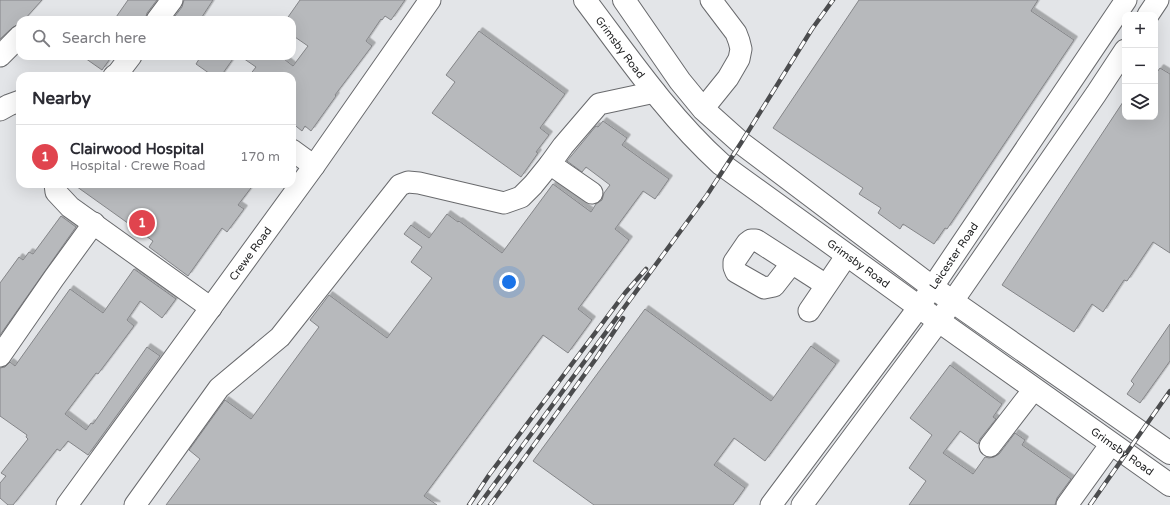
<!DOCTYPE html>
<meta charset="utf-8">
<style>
body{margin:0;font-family:"Varela Round",sans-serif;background:#f7f7f7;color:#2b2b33}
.controls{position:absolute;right:12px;top:12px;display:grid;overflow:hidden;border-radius:8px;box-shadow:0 4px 16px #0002}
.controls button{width:36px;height:36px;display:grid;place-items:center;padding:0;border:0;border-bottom:1px solid #e1e1e2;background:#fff;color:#2b2b33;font:20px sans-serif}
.you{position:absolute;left:509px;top:282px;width:14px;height:14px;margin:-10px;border:3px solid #fff;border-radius:50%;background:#1a73e8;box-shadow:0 0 0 6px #1a73e833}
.badge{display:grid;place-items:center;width:26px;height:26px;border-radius:50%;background:#836800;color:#fff;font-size:13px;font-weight:700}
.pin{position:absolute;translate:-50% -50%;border:2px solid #fff;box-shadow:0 1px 4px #0006}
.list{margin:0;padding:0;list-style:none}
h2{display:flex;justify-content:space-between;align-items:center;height:52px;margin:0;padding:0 16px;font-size:17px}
h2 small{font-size:13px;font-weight:400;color:#7c7c81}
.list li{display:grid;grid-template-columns:26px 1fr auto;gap:12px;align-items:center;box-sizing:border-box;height:64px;padding:0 16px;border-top:1px solid #e1e1e2}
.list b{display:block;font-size:15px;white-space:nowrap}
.list p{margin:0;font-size:13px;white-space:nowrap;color:#7c7c81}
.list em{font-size:13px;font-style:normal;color:#7c7c81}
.icon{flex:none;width:22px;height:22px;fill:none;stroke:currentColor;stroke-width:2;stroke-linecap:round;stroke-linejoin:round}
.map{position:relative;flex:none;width:1170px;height:505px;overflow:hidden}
.search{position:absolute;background:#fff;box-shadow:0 4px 16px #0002;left:16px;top:16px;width:280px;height:44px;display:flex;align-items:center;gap:10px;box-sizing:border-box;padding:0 14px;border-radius:12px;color:#7c7c81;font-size:15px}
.panel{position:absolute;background:#fff;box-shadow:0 4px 16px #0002;left:16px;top:72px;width:280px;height:116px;border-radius:12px}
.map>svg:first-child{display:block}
.building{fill:#b7b9bc;stroke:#858689;filter:url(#shadow)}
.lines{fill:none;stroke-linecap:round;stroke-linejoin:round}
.minor-casing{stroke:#696a6d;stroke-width:23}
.highway-casing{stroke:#696a6d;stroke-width:24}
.minor{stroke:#fff;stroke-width:21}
.highway{stroke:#fff;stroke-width:22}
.rail-casing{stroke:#4b4c4e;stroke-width:4.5}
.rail{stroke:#fff;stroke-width:3;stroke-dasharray:9;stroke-linecap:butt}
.labels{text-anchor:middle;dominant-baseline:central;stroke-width:3.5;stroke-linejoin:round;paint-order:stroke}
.street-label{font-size:11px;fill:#222324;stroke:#fff}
</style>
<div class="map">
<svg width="1170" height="505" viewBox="0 0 1170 505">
<defs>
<filter id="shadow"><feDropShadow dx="3.5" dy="-3.5" stdDeviation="0" flood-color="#0004"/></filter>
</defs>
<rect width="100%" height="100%" fill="#e3e5e8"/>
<!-- building -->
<path class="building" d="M 0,0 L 42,0 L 24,20 L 20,20 L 20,24 L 17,25 L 12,28 L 0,39 Z
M 128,0 L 157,0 L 147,13 L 145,20 L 114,20 Z
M 184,0 L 213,0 L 200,20 L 172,20 L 182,7 Z
M 300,0 L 405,0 L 391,20 L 385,16 L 382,20 L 381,19 L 366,41 L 372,46 L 335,95 L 336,96 L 311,131 L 305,126 L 302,131 L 292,123 L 292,76 L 249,76 L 256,67 L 240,56 L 280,56 L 293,66 L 308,46 L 292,35 L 292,20 L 286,20 Z
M 859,0 L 1038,0 L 1031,11 L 1074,40 L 947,229 L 945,228 L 934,244 L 903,224 L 900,229 L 878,213 L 881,208 L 859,194 L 863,188 L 773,128 Z
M 479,31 L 565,94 L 540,128 L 549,135 L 536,152 L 538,153 L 521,177 L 432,113 L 455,82 L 446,75 Z
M 82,56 L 112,56 L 102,70 Z
M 201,56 L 235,56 L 221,76 L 213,76 L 196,64 Z
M 1160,68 L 1170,74 L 1170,253 L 1153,242 L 1127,281 L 1124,280 L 1103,312 L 1092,304 L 1074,332 L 1002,285 L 1125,99 L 1125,117 L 1155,117 L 1155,75 Z
M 603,121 L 627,138 L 622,145 L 669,179 L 655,199 L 643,191 L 615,229 L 629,240 L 578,309 L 592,320 L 568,353 L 543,335 L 424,496 L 437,505 L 166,505 L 200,459 L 189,450 L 225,400 L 251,419 L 319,327 L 310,320 L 329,295 L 387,338 L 432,278 L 411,262 L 422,247 L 404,234 L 411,225 L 429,238 L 447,214 L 458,222 L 459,221 L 502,253 L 553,184 L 591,212 L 596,204 L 602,200 L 604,193 L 610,185 L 586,167 L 582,172 L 567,161 L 596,126 L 598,127 Z
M 73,184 L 254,184 L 238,205 L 244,209 L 227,232 L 222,228 L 188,276 L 149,247 L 153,241 Z
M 61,216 L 76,227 L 0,335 L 0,283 L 19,257 L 23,260 L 29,252 L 33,254 Z
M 134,269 L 176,299 L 162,318 L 140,301 L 127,320 L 134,326 L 98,374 L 96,373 L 65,414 L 86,430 L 91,423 L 93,424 L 147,347 L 160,356 L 88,455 L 68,441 L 60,451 L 57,449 L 13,505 L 8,505 L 0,498 L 0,483 L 6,476 L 1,473 L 28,439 L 26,437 L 27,435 L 0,416 L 0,368 L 5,367 L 10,362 L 15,366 L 70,289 L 103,313 Z
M 645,309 L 771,401 L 811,346 L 836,364 L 765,461 L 734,438 L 714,465 L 745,488 L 733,505 L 594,505 L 533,461 Z
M 1170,324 L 1170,361 L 1140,403 L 1127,394 L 1134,384 L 1131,381 Z
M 950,365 L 1002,404 L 993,417 L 996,419 L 980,439 L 978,444 L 960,431 L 943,453 L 973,474 L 985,457 L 989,458 L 994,457 L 999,454 L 1015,433 L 1025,440 L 1022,445 L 1071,479 L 1057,498 L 1055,505 L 909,505 L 926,481 L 909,468 L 932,435 L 910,418 Z"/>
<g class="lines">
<defs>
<g id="minor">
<path d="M 1148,15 L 1158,0"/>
<path d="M 157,20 L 172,0"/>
<path d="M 0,56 L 20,36"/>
<path d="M 114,76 L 118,73 L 131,56"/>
<path d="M 703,109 L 728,78 L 739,59 L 741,49 L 739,41 L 736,33 L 711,0"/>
<path d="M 0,110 L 9,105 L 20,101"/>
<path d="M 292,150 L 314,166"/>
<path d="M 550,164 L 592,193"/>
<path d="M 55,184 L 56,192 L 70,207 L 211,308"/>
<path d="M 792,263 L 774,286 L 764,288 L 736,272 L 734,267 L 734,262 L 747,243 L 751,240 L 756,240 L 826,285"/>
<path d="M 809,311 L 847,255"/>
<path d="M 0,356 L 54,278 L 94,223"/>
<path d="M 990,446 L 1034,389"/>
<path id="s1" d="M 67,505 L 314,166 L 430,0"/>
<path d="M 135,505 L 219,388 L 280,337 L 400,185 L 408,182 L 419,183 L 504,203 L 521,197 L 533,185 L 550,164 L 563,146 L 599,104 L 655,92"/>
<path id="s2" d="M 771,505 L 919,307 L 1126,0"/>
<path d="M 802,505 L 939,321 L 1096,94 L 1125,50"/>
<path d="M 1067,505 L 1111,444"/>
</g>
<g id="highway">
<path id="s3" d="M 585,0 C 628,57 668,116 721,164 L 919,307 L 1170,485"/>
<path d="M 624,0 L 680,81 L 703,109 L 741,143 L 932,287 L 1170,453"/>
</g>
</defs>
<!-- minor casing -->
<use href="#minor" class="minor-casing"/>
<!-- highway casing -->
<use href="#highway" class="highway-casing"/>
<!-- minor -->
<use href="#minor" class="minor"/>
<!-- highway -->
<use href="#highway" class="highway"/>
<defs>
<path id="rail" d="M 469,505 L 489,475 L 625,293 L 646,269
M 479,505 L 707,195 L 741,143 L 812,29 L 833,0
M 490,505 L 513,474 L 595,360 L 623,318
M 1090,505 L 1170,391"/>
</defs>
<!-- rail casing -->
<use href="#rail" class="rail-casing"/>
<!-- rail -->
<use href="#rail" class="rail"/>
</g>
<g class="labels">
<!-- street labels -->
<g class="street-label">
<text stroke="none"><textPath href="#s3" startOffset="59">Grimsby Road</textPath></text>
<text stroke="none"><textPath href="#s1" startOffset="311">Crewe Road</textPath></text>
<text stroke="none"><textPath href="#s2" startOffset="309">Leicester Road</textPath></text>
<text stroke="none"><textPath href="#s3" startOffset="383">Grimsby Road</textPath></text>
<text stroke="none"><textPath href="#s3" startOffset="707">Grimsby Road</textPath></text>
</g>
</g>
</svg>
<div class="controls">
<button>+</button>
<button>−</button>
<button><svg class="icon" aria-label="layers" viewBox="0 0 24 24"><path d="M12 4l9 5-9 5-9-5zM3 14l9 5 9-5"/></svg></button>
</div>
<div class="you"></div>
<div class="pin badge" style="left:142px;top:223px;background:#e0444e">1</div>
<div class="search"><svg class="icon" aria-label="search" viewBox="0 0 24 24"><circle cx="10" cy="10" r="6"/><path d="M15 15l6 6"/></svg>Search here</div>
<section class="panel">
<h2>Nearby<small></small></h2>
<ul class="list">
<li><span class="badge" style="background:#e0444e">1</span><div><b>Clairwood Hospital</b><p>Hospital · Crewe Road</p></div><em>170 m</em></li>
</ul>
</section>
</div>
